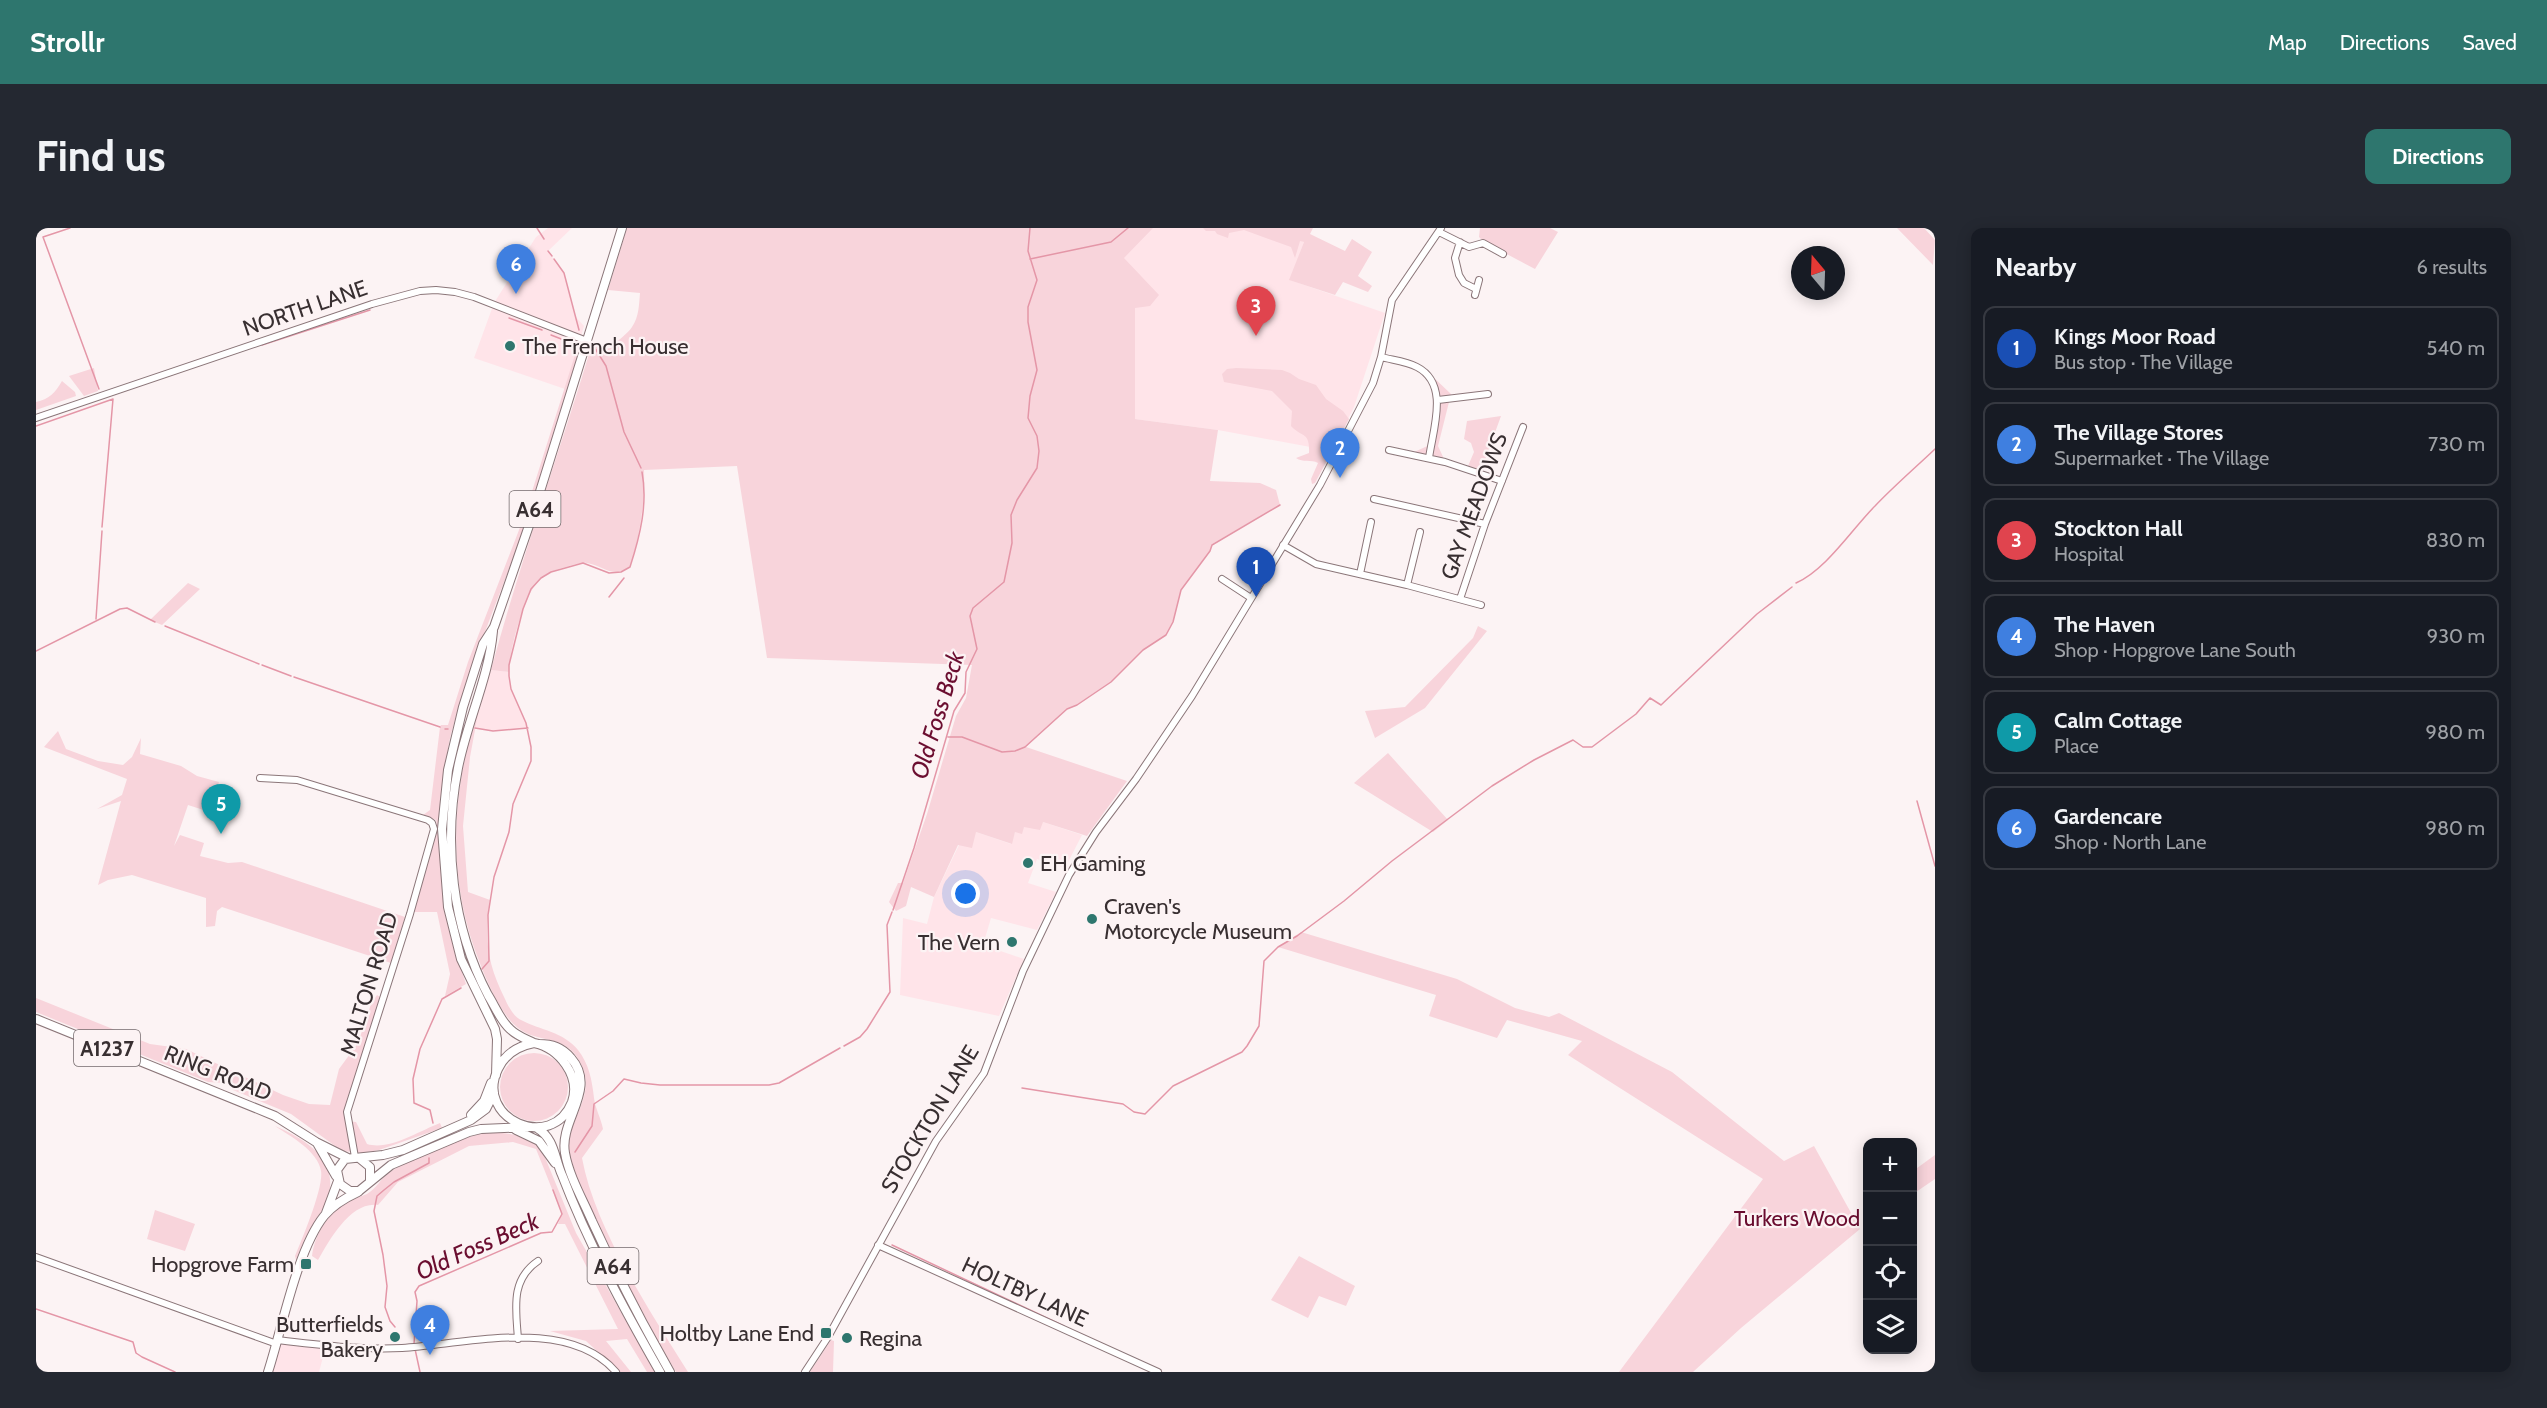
<!DOCTYPE html>
<meta charset="utf-8">
<style>
body{margin:0;font-family:Cabin,sans-serif;background:#242831;color:#f1f3f6}
.controls{position:absolute;right:18px;bottom:18px;display:grid;overflow:hidden;border-radius:12px;box-shadow:0 3px 15px #0003}
.controls button{width:54px;height:54px;display:grid;place-items:center;padding:0;border:0;border-bottom:2px solid #363941;background:#171b24;color:#f1f3f6;font:30px sans-serif}
.compass{position:absolute;left:1755px;top:18px;width:54px;height:54px;border-radius:50%;background:#171b24;box-shadow:0 3px 15px #0003;rotate:341deg}
.you{position:absolute;left:930px;top:666px;width:21px;height:21px;margin:-15px;border:4px solid #fff;border-radius:50%;background:#1a73e8;box-shadow:0 0 0 9px #1a73e833}
.badge{display:grid;place-items:center;width:39px;height:39px;border-radius:50%;background:#2e766e;color:#fff;font-size:20px;font-weight:700}
.pin{position:absolute;translate:-50% -50px;filter:drop-shadow(0 2px 3px #0008)}
.pin::after{content:'';position:absolute;top:32px;width:21px;height:18px;background:inherit;clip-path:polygon(0 0,100% 0,50% 100%)}
.list{margin:0;padding:0;list-style:none}
h2{display:flex;justify-content:space-between;align-items:center;height:78px;margin:0;padding:0 24px;font-size:26px}
h2 small{font-size:20px;font-weight:400;color:#9ea1a6}
.list li{display:grid;grid-template-columns:39px 1fr auto;gap:18px;align-items:center;box-sizing:border-box;height:84px;margin:0 12px 12px;padding:0 12px;border:2px solid #363941;border-radius:12px}
.list b{display:block;font-size:22px;white-space:nowrap}
.list p{margin:0;font-size:20px;white-space:nowrap;color:#9ea1a6}
.list em{font-size:20px;font-style:normal;color:#9ea1a6}
.icon{flex:none;width:33px;height:33px;fill:none;stroke:currentColor;stroke-width:2;stroke-linecap:round;stroke-linejoin:round}
.map{position:relative;flex:none;width:1899px;height:1144px;overflow:hidden;border-radius:12px}
header{display:flex;align-items:center;gap:36px;box-sizing:border-box;height:84px;padding:0 30px;background:#2e766e;color:#fff}
header strong{font-size:28px}
nav{display:flex;gap:33px;margin-inline-start:auto;font-size:21px}
.intro{display:flex;align-items:center;justify-content:space-between;box-sizing:border-box;height:144px;padding:0 36px}
h1{margin:0;font-size:42px}
.button{padding:15px 27px;border-radius:12px;background:#2e766e;color:#fff;font-size:21px;font-weight:700}
main{display:flex;gap:36px;padding:0 36px}
aside{flex:1;background:#171b24;border-radius:12px;box-shadow:0 3px 15px #0003}
.map>svg:first-child{display:block}
.built{fill:#ffe4e9}
.green{fill:#f8d4db}
.lines{fill:none;stroke-linecap:round;stroke-linejoin:round}
.stream{stroke:#e496a7;stroke-width:1.5}
.minor-casing{stroke:#8b7679;stroke-width:8}
.major-casing{stroke:#8b7679;stroke-width:10}
.highway-casing{stroke:#8b7679;stroke-width:10}
.minor{stroke:#fff;stroke-width:6}
.major{stroke:#fff;stroke-width:8}
.highway{stroke:#fff;stroke-width:8}
.poi-dot{fill:#2e766e;stroke:#fcf3f4;stroke-width:2}
.labels{text-anchor:middle;dominant-baseline:central;stroke-width:4.5;stroke-linejoin:round;paint-order:stroke}
.shield{fill:#fcf3f4;stroke:#736a6c;stroke-width:1.5}
.shield-label{font-size:21px;font-weight:bold;fill:#382f31}
.street-label{font-size:22px;fill:#382f31;stroke:#fcf3f4}
.poi-label{font-size:22px;fill:#382f31;stroke:#fcf3f4;text-anchor:start}
.park-label{font-size:22px;fill:#690c2f;stroke:#fcf3f4}
.water-label{font-size:24px;font-style:italic;fill:#6b0e30;stroke:#fcf3f4}
</style>
<header>
<strong>Strollr</strong>
<nav><a>Map</a><a>Directions</a><a>Saved</a></nav>
</header>
<div class="intro"><h1>Find us</h1><a class="button">Directions</a></div>
<main>
<div class="map">
<svg width="1899" height="1144" viewBox="0 0 1899 1144">
<rect width="100%" height="100%" fill="#fcf3f4"/>
<!-- built -->
<path class="built" d="M 512,0 L 536,0 L 512,23 L 528,45 L 539,88 L 548,98 L 529,161 L 438,130 L 458,75 L 500,9 Z
M 1094,0 L 1234,0 L 1268,14 L 1254,52 L 1349,85 L 1318,179 L 1296,223 L 1182,202 L 1099,191 L 1099,80 L 1052,20 Z
M 455,442 L 473,444 L 475,461 L 492,500 L 457,503 L 439,500 L 446,464 Z
M 1007,594 L 1046,607 L 1029,640 L 1001,631 L 992,655 L 1020,664 L 1001,702 L 955,690 L 947,717 L 988,731 L 963,788 L 864,767 L 867,690 L 891,696 L 898,669 L 923,617 L 940,604 L 975,616 L 979,604 L 988,599 Z
M 245,1115 L 290,1118 L 283,1144 L 234,1144 Z"/>
<!-- green -->
<path class="green" d="M 591,0 L 1117,0 L 1088,30 L 1123,67 L 1114,78 L 1099,80 L 1099,191 L 1182,202 L 1174,253 L 1224,255 L 1240,262 L 1244,277 L 1176,316 L 1174,323 L 1145,362 L 1137,394 L 1130,407 L 1107,422 L 1075,454 L 1041,477 L 1031,481 L 990,519 L 1091,553 L 1051,608 L 1007,594 L 1004,602 L 988,599 L 986,606 L 979,604 L 976,616 L 940,604 L 936,620 L 922,617 L 898,669 L 875,659 L 870,678 L 860,683 L 853,674 L 862,655 L 867,655 L 891,586 L 920,488 L 930,470 L 936,437 L 731,430 L 701,238 L 608,242 C 609,276 604,306 594,339 C 577,351 568,338 551,335 C 545,334 538,337 533,338 C 522,341 511,344 503,352 C 488,367 473,423 473,444 L 455,442 C 485,331 524,223 557,113 L 564,114 L 568,121 L 575,120 C 581,112 592,106 596,99 C 603,89 603,76 604,65 L 572,62 Z
M 1167,0 L 1277,0 L 1274,6 L 1309,23 L 1316,11 L 1336,24 L 1322,48 L 1336,58 L 1332,64 L 1307,54 L 1299,67 L 1253,52 L 1268,14 L 1264,13 L 1259,30 L 1255,19 L 1208,2 L 1193,5 L 1192,10 L 1181,6 L 1179,3 L 1170,3 Z
M 1444,0 L 1514,0 L 1522,4 L 1499,41 L 1448,14 L 1443,9 Z
M 1861,0 L 1888,0 L 1899,12 L 1897,37 Z
M 543,114 L 547,115 C 528,176 510,237 489,297 C 465,366 434,435 415,506 C 410,526 409,548 407,569 C 400,642 407,686 430,756 L 409,768 L 414,746 L 401,684 L 378,684 L 401,599 L 400,592 L 387,587 L 394,582 L 404,499 L 405,497 L 412,497 L 432,434 L 488,289 Z
M 58,140 L 62,163 L 48,168 L 33,148 Z
M 1200,140 L 1246,142 L 1254,145 L 1263,151 L 1280,157 L 1290,171 L 1307,183 L 1313,191 L 1279,255 L 1276,256 L 1275,251 L 1282,235 C 1275,231 1267,235 1260,230 L 1273,225 C 1274,203 1266,210 1255,198 L 1256,183 L 1236,163 L 1188,154 L 1186,146 L 1191,141 Z
M 1395,147 L 1415,166 L 1402,218 L 1408,231 L 1376,225 L 1398,215 L 1405,169 Z
M 26,153 L 39,164 L 40,168 L 0,182 L 0,174 C 13,171 19,165 26,153 Z
M 1465,188 L 1445,243 L 1432,238 L 1438,224 L 1435,215 L 1428,211 L 1431,193 Z
M 152,355 L 164,361 L 126,397 L 114,392 Z
M 1442,398 L 1451,403 L 1389,480 L 1339,510 L 1329,483 L 1369,479 L 1437,410 Z
M 446,464 L 434,529 L 427,598 L 432,664 L 454,672 C 448,711 451,735 469,771 C 472,778 478,789 485,792 C 504,802 528,804 542,822 C 553,836 556,852 558,870 C 559,880 565,890 567,901 L 546,930 C 559,1001 614,1083 652,1144 L 640,1144 C 608,1091 581,1035 554,979 C 548,965 533,940 532,925 C 530,893 560,870 546,838 C 531,804 503,817 482,800 C 466,788 452,756 445,738 C 407,645 417,557 446,464 Z
M 22,503 L 30,521 L 62,533 L 87,537 L 96,529 L 105,510 L 104,526 L 145,538 L 161,548 L 183,554 L 174,584 L 152,577 L 138,618 L 144,607 L 168,615 L 164,628 L 192,635 L 206,634 L 369,689 L 355,735 L 186,679 L 181,683 L 179,698 L 170,699 L 170,670 L 96,647 L 72,652 L 62,657 L 85,573 L 61,581 L 86,567 L 91,551 L 8,519 Z
M 1352,525 L 1412,592 L 1397,604 L 1318,555 Z
M 1265,704 L 1421,751 L 1479,780 L 1513,789 L 1523,785 L 1636,844 L 1748,933 L 1778,918 L 1824,1001 L 1705,1100 L 1657,1144 L 1583,1144 L 1727,951 L 1532,827 L 1546,813 L 1471,792 L 1461,810 L 1393,788 L 1400,767 L 1242,719 Z
M 341,767 L 344,769 C 334,808 320,846 309,886 L 309,893 L 320,894 L 331,916 C 353,923 383,903 404,895 L 406,900 L 343,922 L 326,925 L 306,923 L 255,886 L 197,862 L 190,855 L 172,854 L 0,784 L 0,770 L 114,816 L 150,821 L 247,867 L 273,876 L 294,877 L 303,841 L 322,815 L 335,776 Z
M464 859a34 34 0 1 1 68 0a34 34 0 1 1-68 0Z
M 239,898 C 272,912 308,935 289,977 C 286,984 280,990 277,997 C 271,1010 266,1023 261,1036 L 259,1028 C 266,1011 288,959 285,943 C 282,923 254,908 239,898 Z
M 453,904 C 472,905 492,907 506,922 L 540,1005 L 619,1144 L 611,1144 L 591,1111 L 570,1113 L 595,1144 L 584,1144 L 550,1113 L 514,1103 L 582,1101 L 529,996 L 522,996 L 526,986 L 500,921 L 477,914 L 433,918 L 362,954 L 342,977 C 315,973 294,1011 282,1032 L 276,1028 C 279,1005 293,984 313,972 C 319,969 325,969 331,966 C 340,961 345,950 354,944 C 375,930 429,908 453,904 Z
M 1899,927 L 1899,951 L 1880,964 L 1877,956 L 1877,943 Z
M 119,982 L 159,996 L 149,1023 L 111,1011 Z
M 1263,1028 L 1319,1058 L 1310,1078 L 1283,1068 L 1272,1090 L 1235,1072 Z
M 795,1112 L 798,1113 L 797,1144 L 774,1144 Z"/>
<g class="lines">
<!-- stream -->
<path class="stream" d="M 34,0 L 7,9 L 63,161
M 501,0 L 508,11
M 512,23 L 516,28
M 518,31 L 528,45 L 543,102
M 994,31 L 1075,14 L 1092,0
M 473,90 L 506,102
M 515,107 L 533,114
M 226,117 L 334,82
M 557,117 L 570,138 L 588,204 L 605,240
M 0,198 L 77,171 L 66,299
M 1760,355 C 1790,342 1816,301 1839,278 C 1858,258 1879,240 1899,221
M 573,369 L 588,350
M 60,391 L 66,303
M 129,398 L 223,436
M 0,423 L 84,381 L 91,380 L 119,394
M 226,437 L 255,448
M 258,449 L 404,499
M 439,500 L 457,503 L 492,500
M 409,501 L 412,501
M 912,509 L 926,509 L 966,524 L 979,523 L 989,519 L 1031,481 L 1041,477 L 1075,454 L 1107,422 L 1130,407 L 1137,394 L 1145,362 L 1174,323 L 1176,317 L 1244,277
M 1881,573 L 1899,638
M 857,682 L 878,620 L 918,483 L 929,465 L 930,444 L 941,421 L 934,388 L 937,380 L 968,354 L 976,315 L 975,287 L 981,272 L 1001,240 L 1003,223 L 1001,208 L 992,190 L 994,168 L 1001,142 L 992,94 L 992,79 L 1001,52 L 992,23 L 994,0
M 446,741 L 453,733 L 452,687 L 458,649 L 473,604 L 477,576 L 495,533 L 495,519 L 490,495 L 475,461 L 473,448 L 473,437 L 487,381 L 495,361 L 505,350 L 515,344 L 547,335 L 573,345 L 585,344 L 594,339 C 604,308 612,276 606,244
M 808,818 L 824,809 L 831,801 L 854,764 L 851,697 L 856,684
M 986,860 L 1087,876 L 1098,884 L 1109,886 L 1137,858 L 1206,824 L 1211,818 L 1223,798 L 1228,733 L 1242,719 L 1261,708 L 1308,673 L 1356,633 L 1456,558 L 1498,532 L 1537,512 L 1547,519 L 1556,519 L 1600,486 L 1614,470 L 1625,477 L 1721,386 L 1756,359
M 397,895 L 394,882 L 378,875 L 377,851 L 384,821 L 406,771 L 425,760
M 539,924 L 556,898 L 558,876 L 577,863 L 588,851 L 605,855 L 624,857 L 733,857 L 743,855 L 804,820
M 856,1017 L 1028,1098
M 0,1081 L 97,1114 L 100,1125 L 106,1129 L 139,1144
M 359,1099 L 354,1093 L 349,1079 L 351,1058 L 347,1027 L 338,983 L 341,968 L 348,962 L 358,954 L 393,935 L 393,930
M 378,1116 L 381,1073 L 379,1064 L 383,1058 L 505,1005 L 516,1004 L 526,986 L 517,962
M 379,1121 L 384,1144"/>
<defs>
<path id="minor" d="M 1403,4 L 1433,19 L 1447,15 L 1467,26
M 1424,14 L 1419,30 L 1423,47 L 1428,55 L 1440,61
M 1439,67 L 1443,52
M 1345,129 C 1356,132 1370,133 1381,139 C 1414,156 1397,201 1393,230
M 1402,172 L 1452,166
M 0,190 L 336,76 L 384,63 L 400,62 L 419,64 L 438,69 L 551,113
M 1353,222 L 1409,234 L 1466,253
M 1338,271 L 1449,296
M 1247,317 L 1280,336 L 1371,357 L 1445,377
M 1324,346 L 1335,294
M 1186,351 L 1215,370
M 1371,357 L 1384,304
M 1424,371 L 1449,296 L 1487,199
M 224,550 L 261,552 L 392,592 L 396,595 L 398,601 L 374,686 L 311,884 L 319,929
M 842,1017 L 1122,1144
M 0,1029 L 241,1116
M 482,1111 C 480,1081 474,1052 502,1033
M 242,1112 C 282,1117 326,1122 366,1120 C 431,1116 532,1088 580,1144
M 769,1144 L 792,1109 L 900,913 L 948,845 L 987,743 L 1033,647 L 1060,604 L 1100,551 L 1156,468 L 1284,257 L 1337,155 L 1345,129 L 1356,72 L 1405,0"/>
<path id="major" d="M 290,985 L 302,953
M 232,1144 C 246,1101 261,1022 288,988 C 297,977 309,970 322,964"/>
<path id="highway" d="M 457,403 C 453,449 431,494 422,540 C 407,615 416,699 452,767 C 459,778 464,792 474,801 C 481,808 490,811 498,815
M 0,791 L 239,888 L 280,914 L 312,930
M 498,815 C 523,820 545,848 536,874 C 516,925 438,891 462,841 C 469,826 482,818 498,815 Z
M 503,816 C 516,816 526,819 535,830 C 562,861 523,892 529,925 C 533,948 547,972 556,993 C 580,1045 606,1095 634,1144
M 460,847 L 461,811 L 459,801 L 425,731 L 412,679 L 406,601 L 412,542 L 427,479 L 447,416 L 458,399 L 497,286 L 586,0
M 458,865 L 450,881 L 435,892 L 367,922 L 347,927 L 309,931 L 301,942 L 304,956 L 314,963 L 323,963 L 355,937 L 433,904 L 445,901 L 493,899
M 435,887 L 448,873 L 455,855
M 501,900 C 519,911 518,929 526,947 C 552,1015 588,1081 624,1144
M 480,902 L 503,913 L 519,935
M 281,915 L 300,948
M 323,930 L 334,939 L 334,953"/>
</defs>
<!-- minor casing -->
<use href="#minor" class="minor-casing"/>
<!-- major casing -->
<use href="#major" class="major-casing"/>
<!-- highway casing -->
<use href="#highway" class="highway-casing"/>
<!-- minor -->
<use href="#minor" class="minor"/>
<!-- major -->
<use href="#major" class="major"/>
<!-- highway -->
<use href="#highway" class="highway"/>
</g>
<!-- markers -->
<g class="poi-dot">
<circle cx="474" cy="118" r="6"/>
<circle cx="992" cy="635" r="6"/>
<circle cx="1056" cy="691" r="6"/>
<circle cx="976" cy="714" r="6"/>
<rect x="264" y="1030" width="12" height="12" rx="3"/>
<rect x="784" y="1099" width="12" height="12" rx="3"/>
<circle cx="359" cy="1109" r="6"/>
<circle cx="811" cy="1110" r="6"/>
</g>
<g class="labels">
<!-- shield labels -->
<g class="shield">
<rect x="473.5" y="263" width="51" height="36" rx="4.5"/>
<rect x="38" y="802" width="66" height="36" rx="4.5"/>
<rect x="551.5" y="1020" width="51" height="36" rx="4.5"/>
</g>
<g class="shield-label">
<text x="499" y="281">A64</text>
<text x="71" y="820">A1237</text>
<text x="577" y="1038">A64</text>
</g>
<!-- street labels -->
<g class="street-label">
<text transform="translate(269 80) rotate(-19)">NORTH LANE</text>
<text transform="translate(1438 278) rotate(-70)">GAY MEADOWS</text>
<text transform="translate(333 756) rotate(-73)">MALTON ROAD</text>
<text transform="translate(182 845) rotate(22)">RING ROAD</text>
<text transform="translate(894 891) rotate(-59)">STOCKTON LANE</text>
<text transform="translate(989 1064) rotate(25)">HOLTBY LANE</text>
</g>
<!-- poi labels -->
<g class="poi-label">
<text x="486" y="118">The French House</text>
<text x="1004" y="635">EH Gaming</text>
<text x="1068" y="678">Craven's<tspan x="1068" dy="25">Motorcycle Museum</tspan></text>
<text x="964" y="714" text-anchor="end">The Vern</text>
<text x="258" y="1036" text-anchor="end">Hopgrove Farm</text>
<text x="347" y="1096" text-anchor="end">Butterfields<tspan x="347" dy="25">Bakery</tspan></text>
<text x="778" y="1105" text-anchor="end">Holtby Lane End</text>
<text x="823" y="1110">Regina</text>
</g>
<!-- park labels -->
<g class="park-label">
<text x="1761" y="990">Turkers Wood</text>
</g>
<!-- water labels -->
<g class="water-label">
<text transform="translate(901 487) rotate(-73)">Old Foss Beck</text>
<text transform="translate(441 1018) rotate(-24)">Old Foss Beck</text>
</g>
</g>
</svg>
<div class="controls">
<button>+</button>
<button>−</button>
<button><svg class="icon" aria-label="locate" viewBox="0 0 24 24"><circle cx="12" cy="12" r="6"/><path d="M12 2v4M12 18v4M2 12h4M18 12h4"/></svg></button>
<button><svg class="icon" aria-label="layers" viewBox="0 0 24 24"><path d="M12 4l9 5-9 5-9-5zM3 14l9 5 9-5"/></svg></button>
</div>
<svg class="compass" viewBox="-18 -18 36 36"><path d="M0-13l5 13h-10z" fill="#e53935"/><path d="M0 13l5-13h-10z" fill="#9ea1a6"/></svg>
<div class="you"></div>
<div class="pin badge" style="left:1220px;top:369px;background:#1a4fb4">1</div>
<div class="pin badge" style="left:1304px;top:250px;background:#3f7fe0">2</div>
<div class="pin badge" style="left:1220px;top:108px;background:#e0444e">3</div>
<div class="pin badge" style="left:394px;top:1127px;background:#3f7fe0">4</div>
<div class="pin badge" style="left:185px;top:606px;background:#0f9aa8">5</div>
<div class="pin badge" style="left:480px;top:66px;background:#3f7fe0">6</div>
</div>
<aside>
<h2>Nearby<small>6 results</small></h2>
<ul class="list">
<li><span class="badge" style="background:#1a4fb4">1</span><div><b>Kings Moor Road</b><p>Bus stop · The Village</p></div><em>540 m</em></li>
<li><span class="badge" style="background:#3f7fe0">2</span><div><b>The Village Stores</b><p>Supermarket · The Village</p></div><em>730 m</em></li>
<li><span class="badge" style="background:#e0444e">3</span><div><b>Stockton Hall</b><p>Hospital</p></div><em>830 m</em></li>
<li><span class="badge" style="background:#3f7fe0">4</span><div><b>The Haven</b><p>Shop · Hopgrove Lane South</p></div><em>930 m</em></li>
<li><span class="badge" style="background:#0f9aa8">5</span><div><b>Calm Cottage</b><p>Place</p></div><em>980 m</em></li>
<li><span class="badge" style="background:#3f7fe0">6</span><div><b>Gardencare</b><p>Shop · North Lane</p></div><em>980 m</em></li>
</ul>
</aside>
</main>
